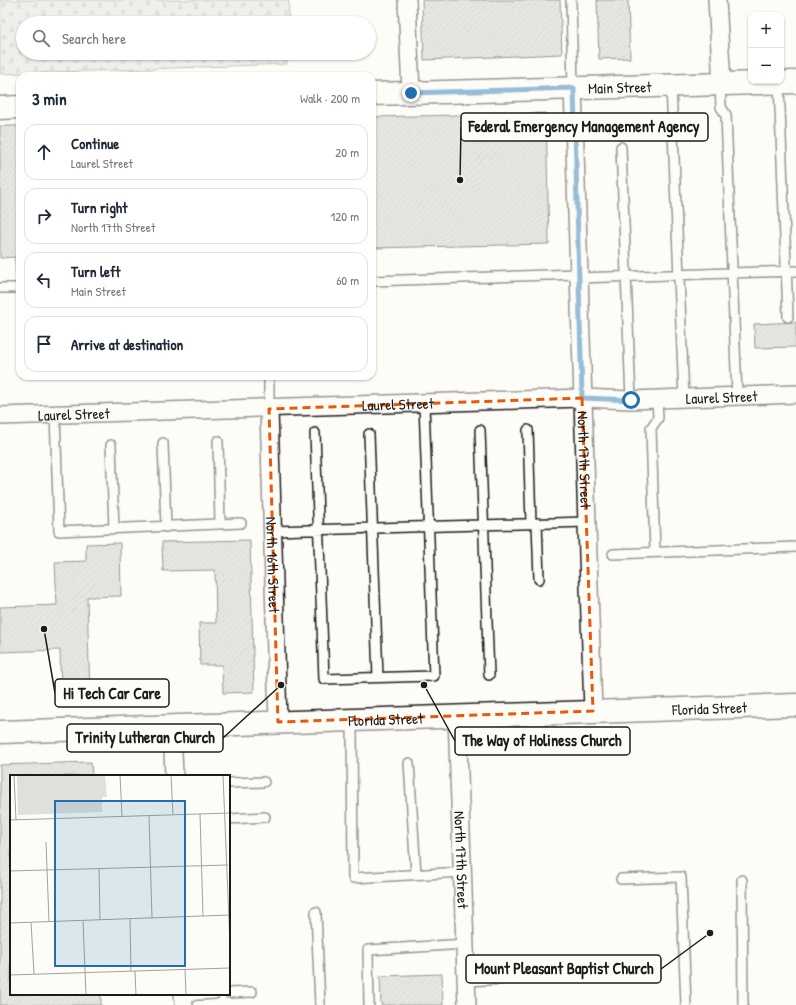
<!DOCTYPE html>
<meta charset="utf-8">
<style>
body{margin:0;font-family:"Patrick Hand",sans-serif;background:#f2f2f3;color:#1f2937}
.controls{position:absolute;right:12px;top:12px;display:grid;overflow:hidden;border-radius:8px;box-shadow:0 1px 3px #0004}
.controls button{width:36px;height:36px;display:grid;place-items:center;padding:0;border:0;border-bottom:1px solid #e0e1e3;background:#fff;color:#1f2937;font:20px sans-serif}
.stop{position:absolute;width:12px;height:12px;margin:-9px;border:3px solid #1f6fb2;border-radius:50%;background:#fff}
.stop.end{background:#1f6fb2;border-color:#fff;box-shadow:0 1px 4px #0008}
.list{margin:0;padding:0;list-style:none}
h2{display:flex;justify-content:space-between;align-items:center;height:52px;margin:0;padding:0 16px;font-size:17px}
h2 small{font-size:13px;font-weight:400;color:#747a83}
.list li{display:grid;grid-template-columns:26px 1fr auto;gap:12px;align-items:center;box-sizing:border-box;height:56px;margin:0 8px 8px;padding:0 8px;border:1px solid #e0e1e3;border-radius:12px}
.list b{display:block;font-size:15px;white-space:nowrap}
.list p{margin:0;font-size:13px;white-space:nowrap;color:#747a83}
.list em{font-size:13px;font-style:normal;color:#747a83}
.icon{flex:none;width:22px;height:22px;fill:none;stroke:currentColor;stroke-width:2;stroke-linecap:round;stroke-linejoin:round}
.map{position:relative;flex:none;width:796px;height:1005px;overflow:hidden}
.search{position:absolute;background:#fff;box-shadow:0 1px 3px #0004;left:16px;top:16px;width:360px;height:44px;display:flex;align-items:center;gap:10px;box-sizing:border-box;padding:0 14px;border-radius:22px;color:#747a83;font-size:15px}
.panel{position:absolute;background:#fff;box-shadow:0 1px 3px #0004;left:16px;top:72px;width:360px;height:308px;border-radius:12px}
.map>svg:first-child{display:block}
.cemetery{fill:url(#cemetery-stones);stroke:#7e7e7c}
.building{fill:url(#building-hatch);stroke:#1c1c1c}
.lines{fill:none;stroke-linecap:round;stroke-linejoin:round}
.lane-casing{stroke:#1c1c1c;stroke-width:12}
.street-casing{stroke:#1c1c1c;stroke-width:20}
.secondary-casing{stroke:#1c1c1c;stroke-width:25}
.lane{stroke:#fdfcf7;stroke-width:9}
.street{stroke:#fdfcf7;stroke-width:17}
.secondary{stroke:#fdfcf7;stroke-width:22}
.route{stroke:#1f6fb2;stroke-width:5}
.marked{fill:none;stroke:#e8590c;stroke-width:3;stroke-dasharray:8 5;stroke-linejoin:round}
.labels{text-anchor:middle;dominant-baseline:central;stroke-width:3;stroke-linejoin:round;paint-order:stroke}
.street-label{font-size:15px;fill:#1c1c1c;stroke:#fdfcf7}
.inset-road{fill:none;stroke:#a3a29f;stroke-width:1}
.view{fill:#1f6fb2;fill-opacity:0.15;stroke:#1f6fb2;stroke-width:2}
.inset-edge{fill:none;stroke:#1c1c1c;stroke-width:2}
.leader{fill:none;stroke:#1c1c1c;stroke-width:1.5}
.callout-dot{fill:#1c1c1c;stroke:#fdfcf7;stroke-width:1.5}
.callout{fill:#fdfcf7;stroke:#1c1c1c;stroke-width:1.5}
.callout-label{font-size:16px;text-anchor:middle;font-weight:bold;fill:#1c1c1c}
</style>
<div class="map">
<svg width="796" height="1005" viewBox="0 0 796 1005">
<defs>
<pattern id="cemetery-stones" width="16" height="16" patternUnits="userSpaceOnUse"><rect width="16" height="16" fill="#e0dfdb"/><path d="M2 7V4a2 2 0 0 1 4 0v3zM10 15v-3a2 2 0 0 1 4 0v3z" fill="#c0bfbb"/></pattern>
<pattern id="building-hatch" width="6" height="6" patternUnits="userSpaceOnUse"><rect width="6" height="6" fill="#cccbc8"/><path d="M-1 1l2-2M0 6l6-6M5 7l2-2" fill="none" stroke="#afaeab"/></pattern>
</defs>
<rect width="100%" height="100%" fill="#fdfcf7"/>
<filter id="ink" filterUnits="userSpaceOnUse"><feTurbulence type="fractalNoise" baseFrequency=".025" numOctaves="2"/><feDisplacementMap in="SourceGraphic" scale="8" xChannelSelector="R" yChannelSelector="G"/><feConvolveMatrix kernelMatrix="1 2 1 2 8 2 1 2 1" color-interpolation-filters="sRGB"/></filter>
<g filter="url(#ink)">
<!-- cemetery -->
<path class="cemetery" d="M 0,0 L 289,0 L 288,23 L 23,23 L 23,53 L 287,53 L 287,64 L 0,74 Z"/>
<!-- building -->
<path class="building" d="M 422,0 L 560,0 L 562,54 L 424,60 Z
M 597,0 L 628,0 L 630,58 L 599,59 Z
M 546,113 L 549,244 L 372,248 L 372,117 Z
M 0,126 L 20,126 L 20,274 L 16,274 L 15,257 L 0,258 Z
M 796,322 L 796,347 L 755,348 L 754,324 Z
M 250,540 L 254,692 L 223,693 L 222,665 L 200,665 L 199,623 L 216,623 L 215,570 L 163,571 L 162,542 Z
M 120,543 L 121,596 L 87,597 L 90,697 L 61,698 L 60,650 L 0,652 L 0,607 L 57,605 L 55,562 L 86,561 L 86,544 Z
M 91,762 L 92,776 L 11,776 L 11,994 L 101,994 L 101,1005 L 0,1005 L 0,765 Z
M 442,974 L 443,1005 L 381,1005 L 380,976 Z"/>
<g class="lines">
<defs>
<path id="lane" d="M 571,0 L 573,88
M 779,83 L 788,317
M 720,84 L 721,107 L 726,115 L 737,396
M 671,85 L 684,398
M 621,147 L 631,400
M 578,278 L 796,271
M 372,281 L 578,274
M 0,288 L 20,288
M 269,376 L 269,409
M 55,415 L 59,531 L 241,523
M 480,430 L 489,675
M 528,430 L 531,523
M 315,433 L 324,679 L 434,676 L 424,404
M 369,434 L 378,677
M 218,441 L 220,524
M 163,443 L 166,527
M 111,445 L 114,529
M 537,523 L 539,579
M 272,531 L 586,522
M 655,552 L 651,428 L 658,418 L 657,399
M 613,554 L 796,547
M 352,719 L 353,878 L 464,872
M 409,763 L 416,874
M 229,783 L 264,782
M 229,819 L 265,817
M 621,879 L 681,877 L 686,1005
M 742,880 L 743,1005
M 316,912 L 320,1005
M 467,981 L 544,977
M 229,993 L 252,992
M 183,996 L 215,994
M 369,1005 L 368,950 L 466,944"/>
<g id="street">
<path d="M 407,0 L 411,93"/>
<path d="M 717,0 L 722,84"/>
<path id="s1" d="M 573,88 L 593,711"/>
<path id="s2" d="M 269,409 L 278,722"/>
<path id="s3" d="M 0,416 L 582,398 L 631,400 L 796,394"/>
<path id="s4" d="M 457,716 L 467,1005"/>
<path d="M 172,727 L 174,776"/>
<path d="M 183,994 L 184,1005"/>
</g>
<g id="secondary">
<path id="s5" d="M 372,94 L 796,82"/>
<path d="M 0,108 L 20,107"/>
<path id="s6" d="M 0,732 L 796,705"/>
</g>
</defs>
<!-- lane casing -->
<use href="#lane" class="lane-casing"/>
<!-- street casing -->
<use href="#street" class="street-casing"/>
<!-- secondary casing -->
<use href="#secondary" class="secondary-casing"/>
<!-- lane -->
<use href="#lane" class="lane"/>
<!-- street -->
<use href="#street" class="street"/>
<!-- secondary -->
<use href="#secondary" class="secondary"/>
</g>
</g>
<g class="lines" filter="url(#ink)">
<!-- route -->
<path class="route" d="M 411,93 L 574,88 L 582,398 L 631,400"/>
</g>
<!-- marked area -->
<path d="M0 0H796V1005H0ZM 582,398 L 593,711 L 278,722 L 269,409 Z" fill="#fdfcf7" fill-opacity=".55" fill-rule="evenodd"/>
<path class="marked" d="M 582,398 L 593,711 L 278,722 L 269,409 Z"/>
<g class="labels">
<!-- street labels -->
<g class="street-label">
<text stroke="none"><textPath href="#s5" startOffset="248">Main Street</textPath></text>
<text stroke="none"><textPath href="#s3" startOffset="722">Laurel Street</textPath></text>
<text stroke="none"><textPath href="#s3" startOffset="398">Laurel Street</textPath></text>
<text stroke="none"><textPath href="#s3" startOffset="74">Laurel Street</textPath></text>
<text stroke="none"><textPath href="#s1" startOffset="372">North 17th Street</textPath></text>
<text stroke="none"><textPath href="#s2" startOffset="156">North 16th Street</textPath></text>
<text stroke="none"><textPath href="#s6" startOffset="710">Florida Street</textPath></text>
<text stroke="none"><textPath href="#s6" startOffset="386">Florida Street</textPath></text>
<text stroke="none"><textPath href="#s4" startOffset="144">North 17th Street</textPath></text>
</g>
</g>
<!-- overview -->
<g transform="translate(10 775)">
<rect width="220" height="220" fill="#fdfcf7"/>
<path d="M 7,0 L 95,0 L 97,22 L 92,22 L 92,37 L 8,40 Z" fill="#e0dfdb"/>
<path class="inset-road" d="M 4,0 L 6,45M 110,0 L 112,41M 161,0 L 163,40M 213,0 L 220,170M 190,39 L 193,141M 139,41 L 142,143M 0,45 L 220,38M 36,67 L 39,147M 89,93 L 90,145M 0,96 L 218,90M 120,144 L 121,196M 73,146 L 76,220M 21,147 L 24,199M 0,148 L 220,140M 175,194 L 176,220M 125,196 L 126,220M 0,200 L 220,193"/>
<path class="view" d="M 45,26 L 175,26 L 175,191 L 45,191 Z"/>
<rect width="220" height="220" class="inset-edge"/>
</g>
<!-- callouts -->
<path class="leader" d="M460 180L461 127M44 629L55 693M281 685L223 738M424 685L455 741M710 933L661 969"/>
<g class="callout-dot">
<circle cx="460" cy="180" r="4"/>
<circle cx="44" cy="629" r="4"/>
<circle cx="281" cy="685" r="4"/>
<circle cx="424" cy="685" r="4"/>
<circle cx="710" cy="933" r="4"/>
</g>
<g class="callout">
<rect x="461" y="113" width="247" height="28" rx="4"/>
<rect x="55" y="679" width="114" height="28" rx="4"/>
<rect x="67" y="724" width="156" height="28" rx="4"/>
<rect x="455" y="727" width="175" height="28" rx="4"/>
<rect x="466" y="955" width="195" height="28" rx="4"/>
</g>
<g class="callout-label">
<text x="584" y="132">Federal Emergency Management Agency</text>
<text x="112" y="699">Hi Tech Car Care</text>
<text x="145" y="743">Trinity Lutheran Church</text>
<text x="542" y="746">The Way of Holiness Church</text>
<text x="564" y="974">Mount Pleasant Baptist Church</text>
</g>
</svg>
<div class="controls">
<button>+</button>
<button>−</button>
</div>
<div class="stop" style="left:631px;top:400px"></div>
<div class="stop end" style="left:411px;top:93px"></div>
<div class="search"><svg class="icon" aria-label="search" viewBox="0 0 24 24"><circle cx="10" cy="10" r="6"/><path d="M15 15l6 6"/></svg>Search here</div>
<section class="panel">
<h2>3 min<small>Walk · 200 m</small></h2>
<ul class="list">
<li><svg class="icon" aria-label="ahead" viewBox="0 0 24 24"><path d="M12 20V5M6 11l6-6 6 6"/></svg><div><b>Continue</b><p>Laurel Street</p></div><em>20 m</em></li>
<li><svg class="icon" aria-label="right" viewBox="0 0 24 24"><path d="M7 20v-9h11M14 6l5 5-5 5"/></svg><div><b>Turn right</b><p>North 17th Street</p></div><em>120 m</em></li>
<li><svg class="icon" aria-label="left" viewBox="0 0 24 24"><path d="M17 20v-9H6M10 6l-5 5 5 5"/></svg><div><b>Turn left</b><p>Main Street</p></div><em>60 m</em></li>
<li><svg class="icon" aria-label="arrive" viewBox="0 0 24 24"><path d="M6 21V4h12l-3 4 3 4H6"/></svg><div><b>Arrive at destination</b></div></li>
</ul>
</section>
</div>
